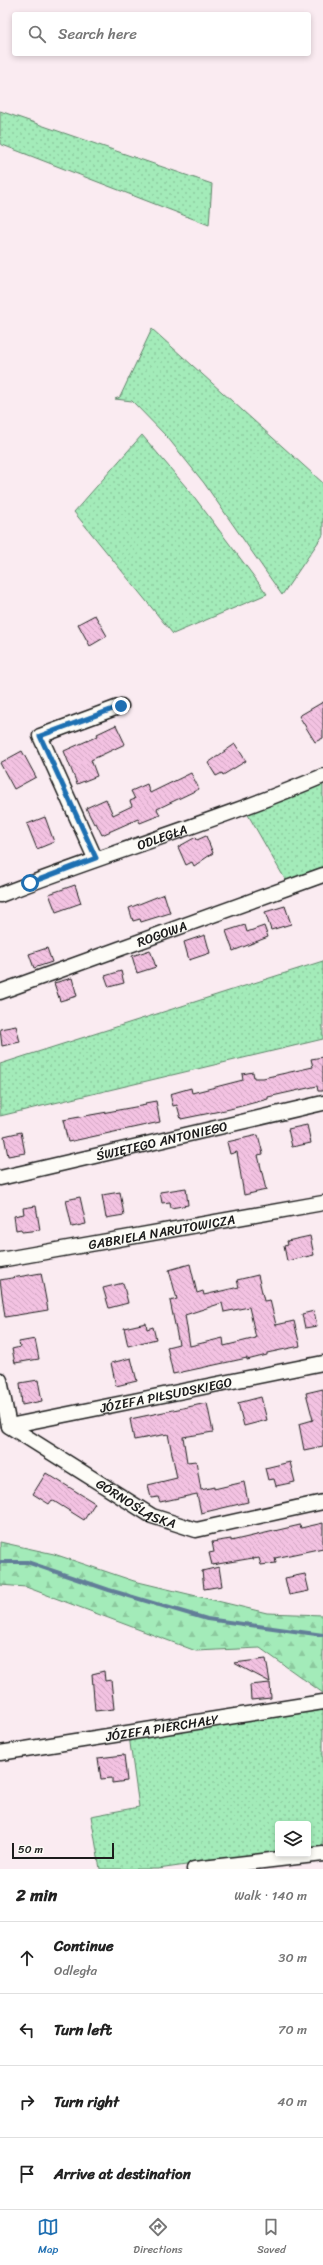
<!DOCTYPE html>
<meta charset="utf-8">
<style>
body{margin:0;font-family:Sriracha,sans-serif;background:#f2f2f2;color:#222}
.controls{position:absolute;right:12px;bottom:12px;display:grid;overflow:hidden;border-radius:4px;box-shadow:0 2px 6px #0003}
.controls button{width:36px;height:36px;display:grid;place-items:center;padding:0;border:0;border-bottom:1px solid #e0e0e0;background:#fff;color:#222;font:20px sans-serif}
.scale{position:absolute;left:12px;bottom:10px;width:102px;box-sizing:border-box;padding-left:4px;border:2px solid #1c1c1c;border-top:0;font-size:11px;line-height:14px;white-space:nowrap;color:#1c1c1c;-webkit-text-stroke:3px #fdfcf7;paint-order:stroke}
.stop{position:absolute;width:12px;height:12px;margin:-9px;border:3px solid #1f6fb2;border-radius:50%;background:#fff}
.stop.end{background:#1f6fb2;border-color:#fff;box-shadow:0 1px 4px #0008}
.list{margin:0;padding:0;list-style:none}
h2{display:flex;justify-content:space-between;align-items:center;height:52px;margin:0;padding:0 16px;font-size:17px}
h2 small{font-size:13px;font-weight:400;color:#767676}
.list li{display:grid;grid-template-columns:26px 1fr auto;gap:12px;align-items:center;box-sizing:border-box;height:72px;padding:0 16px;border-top:1px solid #e0e0e0}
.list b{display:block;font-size:15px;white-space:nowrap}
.list p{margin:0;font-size:13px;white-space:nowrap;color:#767676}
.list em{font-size:13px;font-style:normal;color:#767676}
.icon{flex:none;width:22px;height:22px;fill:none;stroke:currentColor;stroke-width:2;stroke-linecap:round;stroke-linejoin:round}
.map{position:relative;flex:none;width:323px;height:1869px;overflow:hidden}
.search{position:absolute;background:#fff;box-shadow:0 2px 6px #0003;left:12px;right:12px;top:12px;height:44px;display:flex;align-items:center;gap:10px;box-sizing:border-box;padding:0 14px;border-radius:4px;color:#767676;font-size:15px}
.sheet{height:340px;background:#fff}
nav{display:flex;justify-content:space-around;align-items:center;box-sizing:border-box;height:56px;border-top:1px solid #e0e0e0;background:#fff;font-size:11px;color:#767676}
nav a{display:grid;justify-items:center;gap:2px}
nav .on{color:#1f6fb2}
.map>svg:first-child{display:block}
.grass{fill:url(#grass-dots);stroke:#60846a}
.forest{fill:url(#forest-firs);stroke:#60846a}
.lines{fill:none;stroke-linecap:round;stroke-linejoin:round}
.stream{stroke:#627e98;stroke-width:4}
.building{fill:url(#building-back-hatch);stroke:#1c1c1c;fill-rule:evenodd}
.minor-casing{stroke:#1c1c1c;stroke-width:17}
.minor{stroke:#fdfcf7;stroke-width:14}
.route{stroke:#1f6fb2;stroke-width:5}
.labels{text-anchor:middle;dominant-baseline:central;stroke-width:4;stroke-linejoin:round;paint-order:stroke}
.street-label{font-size:13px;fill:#1c1c1c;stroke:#fdfcf7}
</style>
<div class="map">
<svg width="323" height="1869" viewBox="0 0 323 1869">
<defs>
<pattern id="grass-dots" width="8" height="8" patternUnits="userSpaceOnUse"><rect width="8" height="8" fill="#a3ebb9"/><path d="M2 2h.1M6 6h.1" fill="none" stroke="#8cc99e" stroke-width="1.8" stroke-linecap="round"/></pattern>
<pattern id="forest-firs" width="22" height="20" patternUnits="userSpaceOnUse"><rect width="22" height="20" fill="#a3ebb9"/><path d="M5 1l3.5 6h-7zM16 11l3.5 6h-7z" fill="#8cc99e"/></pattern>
<pattern id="building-back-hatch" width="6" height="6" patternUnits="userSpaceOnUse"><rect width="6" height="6" fill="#f3c2e2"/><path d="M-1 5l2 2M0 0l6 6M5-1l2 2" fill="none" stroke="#d0a6c1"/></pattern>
</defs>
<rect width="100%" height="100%" fill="#faebf1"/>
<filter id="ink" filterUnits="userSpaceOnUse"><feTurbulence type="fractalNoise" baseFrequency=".025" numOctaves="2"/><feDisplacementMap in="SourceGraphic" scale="8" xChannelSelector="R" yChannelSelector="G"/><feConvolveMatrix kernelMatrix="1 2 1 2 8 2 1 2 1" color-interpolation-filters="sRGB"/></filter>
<g filter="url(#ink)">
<!-- grass -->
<path class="grass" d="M 0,111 L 212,184 L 209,225 L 0,144 Z
M 152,329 L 323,483 L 323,535 L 282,595 L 204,483 L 168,438 L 132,401 L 115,399 L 120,397 Z
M 142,435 L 192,494 L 267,594 L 173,634 L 74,512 Z
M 323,782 L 323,869 L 286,881 L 247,813 Z
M 323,961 L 323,1039 L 0,1116 L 0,1064 Z
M 323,1710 L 323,1846 L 308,1848 L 308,1824 L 278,1824 L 278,1852 L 158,1869 L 100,1869 L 91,1816 L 139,1807 L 129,1736 Z"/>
<!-- forest -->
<path class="forest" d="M 0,1542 L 54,1554 L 134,1581 L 267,1613 L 323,1615 L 323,1693 L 260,1648 L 196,1651 L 26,1587 L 0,1585 Z"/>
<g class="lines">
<!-- stream -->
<path class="stream" d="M 0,1562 L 27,1562 L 109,1590 L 207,1619 L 323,1635"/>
</g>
<!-- building -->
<path class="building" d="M 95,615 L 107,636 L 90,646 L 78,624 Z
M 323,702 L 323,738 L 315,742 L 299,716 Z
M 116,725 L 125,744 L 91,760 L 97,776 L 77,784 L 64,751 L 98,736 L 97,734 Z
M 235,744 L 246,761 L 223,775 L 222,773 L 216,776 L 208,763 Z
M 22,751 L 36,777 L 14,789 L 0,763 Z
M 191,773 L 199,789 L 157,809 L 160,815 L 140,823 L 138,819 L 102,835 L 96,823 L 94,824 L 86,808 L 106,799 L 113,815 L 132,806 L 130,801 L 135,799 L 131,791 L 147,784 L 150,793 Z
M 45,817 L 54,842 L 37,849 L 27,824 Z
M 206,836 L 213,853 L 194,866 L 192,862 L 186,865 L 178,847 L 196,837 L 197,840 Z
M 75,885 L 81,903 L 56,912 L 49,894 Z
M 164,894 L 170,913 L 141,922 L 140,919 L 133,921 L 129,908 Z
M 285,906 L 291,924 L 271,930 L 265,912 Z
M 245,925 L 247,932 L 264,926 L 268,937 L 233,951 L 226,931 Z
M 205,935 L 210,953 L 189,960 L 184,942 Z
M 47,948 L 52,962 L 34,968 L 29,954 Z
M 150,950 L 156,967 L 137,973 L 132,956 Z
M 121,971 L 124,983 L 109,987 L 105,976 Z
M 72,978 L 77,996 L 60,1001 L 54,983 Z
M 16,1026 L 20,1042 L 2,1046 L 0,1029 Z
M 323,1057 L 323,1091 L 318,1091 L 317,1086 L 268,1097 L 268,1099 L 230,1109 L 181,1119 L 177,1105 L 173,1106 L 170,1094 L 191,1088 L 192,1093 L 243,1080 L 242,1074 L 253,1072 L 254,1078 L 263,1078 L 313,1067 L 311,1059 Z
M 156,1101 L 160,1122 L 68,1142 L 63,1120 L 146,1105 L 145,1103 Z
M 307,1125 L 311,1143 L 292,1147 L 288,1129 Z
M 21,1132 L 25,1153 L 8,1156 L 4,1136 Z
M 258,1135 L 263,1154 L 258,1155 L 266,1190 L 244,1195 L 237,1152 L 230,1154 L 227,1142 Z
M 186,1188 L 188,1205 L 171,1208 L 170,1202 L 162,1203 L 160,1192 Z
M 120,1192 L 124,1215 L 106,1218 L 102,1195 Z
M 80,1197 L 86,1224 L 72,1227 L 66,1200 Z
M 36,1206 L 40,1230 L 22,1232 L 21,1229 L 16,1230 L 14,1216 L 24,1214 L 23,1208 Z
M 310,1236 L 314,1255 L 287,1261 L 284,1246 L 288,1245 L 287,1241 Z
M 190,1264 L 197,1293 L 203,1291 L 204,1295 L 239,1287 L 237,1280 L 258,1275 L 264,1301 L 270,1300 L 276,1325 L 294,1321 L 300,1346 L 267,1353 L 267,1355 L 247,1360 L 247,1358 L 173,1374 L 167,1347 L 179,1344 L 170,1301 L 177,1299 L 169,1270 ZM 222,1303 L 224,1312 L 249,1307 L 256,1338 L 224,1346 L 223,1338 L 190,1346 L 185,1315 Z
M 41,1273 L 48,1310 L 5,1317 L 0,1280 Z
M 123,1283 L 128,1303 L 109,1308 L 103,1288 Z
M 314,1311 L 317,1326 L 305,1328 L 302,1314 Z
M 146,1323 L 147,1329 L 153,1327 L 156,1339 L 128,1346 L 124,1328 Z
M 35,1339 L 39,1359 L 15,1363 L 12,1349 L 20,1347 L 19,1342 Z
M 131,1358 L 137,1381 L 116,1386 L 111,1363 Z
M 38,1380 L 42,1401 L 22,1405 L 20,1383 Z
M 323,1389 L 323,1446 L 304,1450 L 299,1424 L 313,1420 L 306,1393 Z
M 261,1397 L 267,1420 L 244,1426 L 238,1403 Z
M 207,1403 L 213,1432 L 183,1437 L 187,1462 L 196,1461 L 201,1490 L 214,1487 L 214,1489 L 244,1482 L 248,1502 L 201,1513 L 197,1494 L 160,1502 L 158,1497 L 151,1498 L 148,1485 L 177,1478 L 168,1434 L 134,1440 L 130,1419 Z
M 290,1462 L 295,1482 L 276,1486 L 274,1479 L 268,1480 L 265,1468 Z
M 46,1473 L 95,1503 L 84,1520 L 52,1500 L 49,1504 L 33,1494 Z
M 323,1523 L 323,1548 L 275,1558 L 276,1563 L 261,1565 L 259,1558 L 253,1559 L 253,1558 L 212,1565 L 209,1553 L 214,1552 L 212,1542 L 231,1539 L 231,1541 L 300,1525 L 301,1528 Z
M 219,1567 L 222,1586 L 204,1589 L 202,1571 Z
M 305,1574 L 309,1591 L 289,1595 L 285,1578 Z
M 266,1659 L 270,1682 L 234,1663 Z
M 104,1671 L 105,1681 L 111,1680 L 114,1709 L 95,1711 L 92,1674 Z
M 270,1683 L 271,1698 L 251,1700 L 250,1685 Z
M 124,1755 L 127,1781 L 112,1783 L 112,1778 L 101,1779 L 98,1758 Z"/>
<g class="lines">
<defs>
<g id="minor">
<path d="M 95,858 L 40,736 L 121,706"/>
<path id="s1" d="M 0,895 C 107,853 218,821 323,776"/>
<path id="s2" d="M 0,992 L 323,875"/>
<path id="s3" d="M 0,1178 L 323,1103"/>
<path id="s4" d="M 0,1260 L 323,1203"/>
<path id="s5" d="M 0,1380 L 9,1426 L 152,1516 L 196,1530 L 323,1502"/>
<path id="s6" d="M 9,1426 L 323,1363"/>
<path id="s7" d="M 0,1753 L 323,1702"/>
<path d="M 194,1869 L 323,1854"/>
</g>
</defs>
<!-- minor casing -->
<use href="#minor" class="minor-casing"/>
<!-- minor -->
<use href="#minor" class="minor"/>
</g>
</g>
<g class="lines" filter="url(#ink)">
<!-- route -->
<path class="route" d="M 30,883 L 96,858 L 40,736 L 121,706"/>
</g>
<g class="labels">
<!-- street labels -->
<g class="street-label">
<text stroke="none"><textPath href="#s1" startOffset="172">ODLEGŁA</textPath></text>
<text stroke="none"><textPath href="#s2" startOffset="172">ROGOWA</textPath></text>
<text stroke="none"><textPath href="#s3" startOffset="166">ŚWIĘTEGO ANTONIEGO</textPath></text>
<text stroke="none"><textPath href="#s4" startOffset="164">GABRIELA NARUTOWICZA</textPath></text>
<text stroke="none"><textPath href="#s6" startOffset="160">JÓZEFA PIŁSUDSKIEGO</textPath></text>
<text stroke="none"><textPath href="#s5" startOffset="196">GÓRNOŚLĄSKA</textPath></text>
<text stroke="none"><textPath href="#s7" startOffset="164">JÓZEFA PIERCHAŁY</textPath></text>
</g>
</g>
</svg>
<div class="controls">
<button><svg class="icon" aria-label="layers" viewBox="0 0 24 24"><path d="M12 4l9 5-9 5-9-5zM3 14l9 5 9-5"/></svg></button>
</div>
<div class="scale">50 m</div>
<div class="stop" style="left:30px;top:883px"></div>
<div class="stop end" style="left:121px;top:706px"></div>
<div class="search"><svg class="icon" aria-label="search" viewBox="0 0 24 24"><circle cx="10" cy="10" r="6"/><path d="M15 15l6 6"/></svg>Search here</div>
</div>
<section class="sheet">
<h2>2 min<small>Walk · 140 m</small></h2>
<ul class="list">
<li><svg class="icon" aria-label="ahead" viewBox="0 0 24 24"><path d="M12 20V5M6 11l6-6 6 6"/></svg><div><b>Continue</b><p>Odległa</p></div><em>30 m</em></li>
<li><svg class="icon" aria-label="left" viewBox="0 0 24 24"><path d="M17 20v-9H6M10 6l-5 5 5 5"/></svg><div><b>Turn left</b></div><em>70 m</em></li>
<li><svg class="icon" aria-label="right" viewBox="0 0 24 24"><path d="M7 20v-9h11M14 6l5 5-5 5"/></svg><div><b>Turn right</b></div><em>40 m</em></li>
<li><svg class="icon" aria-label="arrive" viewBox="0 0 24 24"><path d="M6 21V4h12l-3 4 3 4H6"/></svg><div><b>Arrive at destination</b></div></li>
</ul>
</section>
<nav>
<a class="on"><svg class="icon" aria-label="map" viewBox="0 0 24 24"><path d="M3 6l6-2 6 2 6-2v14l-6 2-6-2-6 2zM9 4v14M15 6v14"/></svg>Map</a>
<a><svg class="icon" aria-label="directions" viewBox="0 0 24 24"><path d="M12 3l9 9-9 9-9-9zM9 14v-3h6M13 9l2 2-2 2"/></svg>Directions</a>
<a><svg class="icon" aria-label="saved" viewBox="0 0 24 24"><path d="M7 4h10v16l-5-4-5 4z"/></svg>Saved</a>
</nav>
